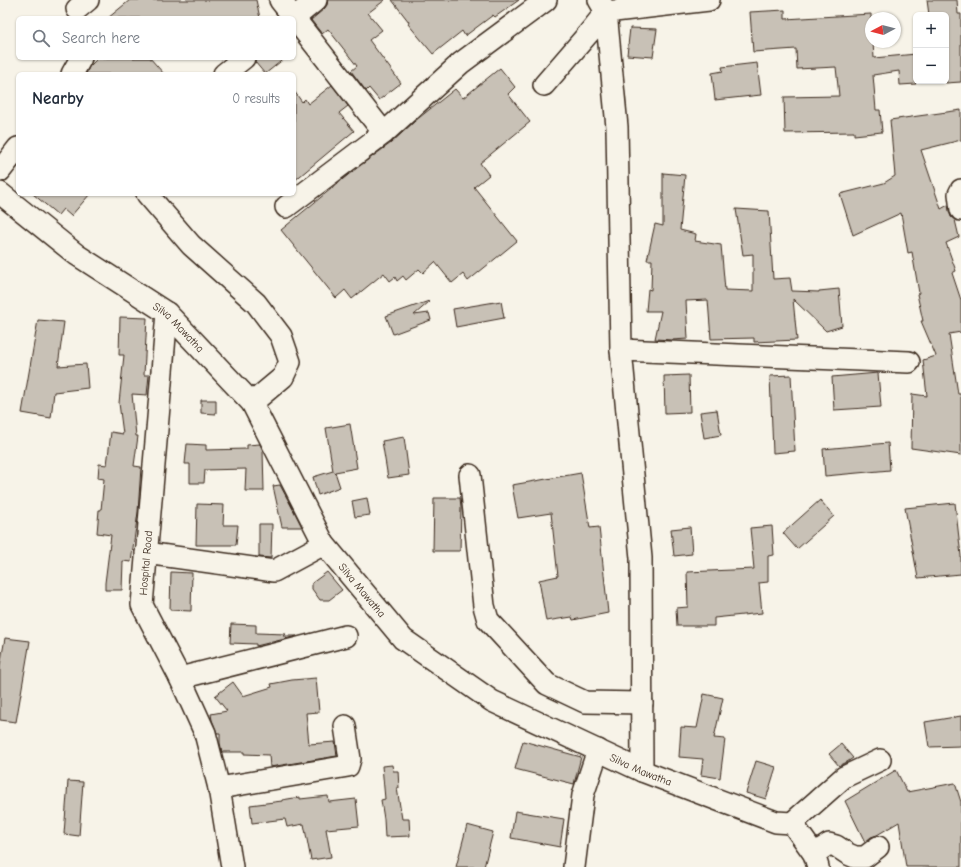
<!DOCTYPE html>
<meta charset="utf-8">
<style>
body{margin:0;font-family:"Comic Neue",sans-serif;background:#f2f2f3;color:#1f2937}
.controls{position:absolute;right:12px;top:12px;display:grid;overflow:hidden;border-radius:6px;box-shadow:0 1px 3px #0004}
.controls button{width:36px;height:36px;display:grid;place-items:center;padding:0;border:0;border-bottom:1px solid #e0e1e3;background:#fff;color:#1f2937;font:20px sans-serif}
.compass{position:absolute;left:865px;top:12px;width:36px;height:36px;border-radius:50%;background:#fff;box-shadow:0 1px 3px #0004;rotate:263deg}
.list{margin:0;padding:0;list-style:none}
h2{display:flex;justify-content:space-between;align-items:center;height:52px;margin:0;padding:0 16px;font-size:17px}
h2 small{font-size:13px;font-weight:400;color:#747a83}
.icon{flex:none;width:22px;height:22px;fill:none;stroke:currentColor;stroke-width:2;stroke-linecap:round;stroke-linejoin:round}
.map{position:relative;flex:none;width:961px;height:867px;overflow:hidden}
.search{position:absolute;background:#fff;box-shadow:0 1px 3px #0004;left:16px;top:16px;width:280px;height:44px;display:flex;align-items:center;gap:10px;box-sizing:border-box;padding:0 14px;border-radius:6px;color:#747a83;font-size:15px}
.panel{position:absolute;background:#fff;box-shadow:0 1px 3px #0004;left:16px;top:72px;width:280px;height:124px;border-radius:6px}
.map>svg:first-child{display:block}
.building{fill:#c8c1b6;stroke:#3b2a1e}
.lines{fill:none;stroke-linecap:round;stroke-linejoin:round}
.minor-casing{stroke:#3b2a1e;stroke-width:24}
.minor{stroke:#f7f3e8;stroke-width:21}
.labels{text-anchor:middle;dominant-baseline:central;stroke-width:3;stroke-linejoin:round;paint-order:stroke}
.street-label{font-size:11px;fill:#3b2a1e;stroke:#f7f3e8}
</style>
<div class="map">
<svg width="961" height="867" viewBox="0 0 961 867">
<rect width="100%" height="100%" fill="#f7f3e8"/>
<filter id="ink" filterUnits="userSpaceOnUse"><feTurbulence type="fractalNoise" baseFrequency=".025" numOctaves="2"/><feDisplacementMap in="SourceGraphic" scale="8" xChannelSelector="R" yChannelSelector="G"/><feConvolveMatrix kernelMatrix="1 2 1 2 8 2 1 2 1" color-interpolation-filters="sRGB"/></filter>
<g filter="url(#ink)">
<!-- building -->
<path class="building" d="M 130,0 L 256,0 L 260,18 L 108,18 Z
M 328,0 L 385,0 L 368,13 L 382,30 L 369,40 L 401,83 L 379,100 L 369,88 L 366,91 L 351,71 L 357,66 L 328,29 L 322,34 L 311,20 L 324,9 L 327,5 Z
M 392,0 L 519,0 L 495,17 L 493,15 L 465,36 L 462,31 L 433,54 L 408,24 L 409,22 Z
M 927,0 L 957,0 L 958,14 L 961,14 L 961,82 L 946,83 L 946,15 L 929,15 Z
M 785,10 L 785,19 L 871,14 L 871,42 L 873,42 L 874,58 L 916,54 L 916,84 L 900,85 L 899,71 L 873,75 L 876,110 L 880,110 L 882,132 L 854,135 L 854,132 L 785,133 L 784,97 L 839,96 L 836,67 L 797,69 L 796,49 L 753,52 L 750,12 Z
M 630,28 L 657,29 L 653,57 L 627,55 Z
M 98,58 L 150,58 L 164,74 L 86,74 L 89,67 Z
M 256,58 L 285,58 L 265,74 L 255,62 Z
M 757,63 L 761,95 L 715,100 L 712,73 L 723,71 L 722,67 Z
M 500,68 L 515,87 L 508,94 L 530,122 L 480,163 L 489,175 L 474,187 L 517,241 L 468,281 L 463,274 L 452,283 L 435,262 L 423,273 L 419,269 L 406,280 L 403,276 L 397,281 L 395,277 L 390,281 L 384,273 L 352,299 L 345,290 L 336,298 L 281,230 L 354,170 L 391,143 L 415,121 L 455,89 L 463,98 Z
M 332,85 L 348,106 L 339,113 L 354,131 L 294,181 L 294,91 L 302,102 L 305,99 L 308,104 Z
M 961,110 L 961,140 L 921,150 L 941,209 L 948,205 L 949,211 L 951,217 L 955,220 L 959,237 L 946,243 L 956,271 L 952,273 L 961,300 L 961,332 L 949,334 L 958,394 L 961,394 L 961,455 L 911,448 L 912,394 L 927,396 L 923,360 L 936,356 L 921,321 L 923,321 L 917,294 L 919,293 L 912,252 L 908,253 L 901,213 L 853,235 L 840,194 L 884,183 L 895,176 L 890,120 Z
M 663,173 L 685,175 L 680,230 L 696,234 L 695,241 L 721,245 L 725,290 L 753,291 L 753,254 L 743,255 L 736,209 L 769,211 L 773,279 L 790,278 L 792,291 L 819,292 L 819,291 L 839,289 L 842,326 L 826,331 L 793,299 L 797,340 L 754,342 L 754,338 L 711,339 L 708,300 L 686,301 L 688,339 L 672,340 L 655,339 L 661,311 L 646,311 L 648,289 L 651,290 L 652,260 L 647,260 L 655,224 L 663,226 Z
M 33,194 L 90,194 L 71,216 L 63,209 L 58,215 Z
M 429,301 L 429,302 L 414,315 L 429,313 L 431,320 L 393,334 L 386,316 Z
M 501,301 L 504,318 L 456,327 L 453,309 Z
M 120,317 L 147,318 L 144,375 L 149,375 L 147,395 L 132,394 L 136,436 L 138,436 L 134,466 L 141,467 L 138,512 L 131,562 L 123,561 L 122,590 L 105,590 L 105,583 L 111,535 L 97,533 L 99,510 L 101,510 L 104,479 L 98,478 L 99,464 L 107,465 L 111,432 L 123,434 L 119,403 L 124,355 L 119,355 Z
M 38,320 L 64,322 L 58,366 L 86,364 L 88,388 L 54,392 L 51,418 L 22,413 Z
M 878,373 L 881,407 L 834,410 L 832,377 Z
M 689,375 L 690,412 L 665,413 L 664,376 Z
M 791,375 L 795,451 L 773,453 L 770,376 Z
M 201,400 L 216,400 L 216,414 L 201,413 Z
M 717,410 L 721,435 L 704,438 L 700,412 Z
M 350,424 L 357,468 L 335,472 L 340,487 L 318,495 L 313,477 L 333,471 L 326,428 Z
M 404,437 L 409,475 L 388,478 L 382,441 Z
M 888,443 L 890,470 L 825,476 L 823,449 Z
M 187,444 L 206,445 L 206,450 L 247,449 L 247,445 L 260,444 L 263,451 L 264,491 L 245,491 L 246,469 L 205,470 L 204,483 L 190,483 L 190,464 L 185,464 Z
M 581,473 L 590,528 L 599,527 L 608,613 L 573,620 L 572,617 L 546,621 L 539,580 L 558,576 L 551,513 L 518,518 L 512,485 Z
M 280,485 L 294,511 L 302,527 L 282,527 L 273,486 Z
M 367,498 L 370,515 L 355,517 L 352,501 Z
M 434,498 L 460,498 L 461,507 L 460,551 L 433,551 Z
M 820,500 L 834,516 L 797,549 L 783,533 Z
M 955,503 L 961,556 L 961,574 L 918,578 L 905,508 Z
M 197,504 L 224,505 L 223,525 L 238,525 L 236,545 L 196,545 Z
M 259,524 L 272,524 L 271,558 L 259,557 Z
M 772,526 L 774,555 L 768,556 L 768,582 L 759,583 L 762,613 L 714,618 L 714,626 L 677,626 L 676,608 L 688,607 L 687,572 L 754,569 L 750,528 Z
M 690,527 L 692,554 L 674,556 L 671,529 Z
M 171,572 L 192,573 L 191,611 L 170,610 Z
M 327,572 L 342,590 L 329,600 L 320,600 L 312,589 L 312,583 Z
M 231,624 L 256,625 L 256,633 L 286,634 L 283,636 L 297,636 L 256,646 L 256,644 L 230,643 Z
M 5,638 L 30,641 L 16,722 L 0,720 L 0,666 Z
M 316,678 L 319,712 L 306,713 L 309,744 L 335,742 L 337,756 L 270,767 L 269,755 L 244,754 L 244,752 L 222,752 L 220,743 L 220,733 L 217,733 L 212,720 L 211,714 L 227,711 L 215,696 L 233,682 L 243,696 L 272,687 L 271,684 L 292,680 Z
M 704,694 L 723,698 L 714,738 L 725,739 L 720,778 L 701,775 L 703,759 L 679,757 L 681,727 L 697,728 Z
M 961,716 L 961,746 L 929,747 L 925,722 Z
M 523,741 L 581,757 L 574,784 L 515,769 Z
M 841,744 L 853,758 L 847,762 L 839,766 L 829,754 Z
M 756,761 L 776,767 L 766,799 L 746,793 Z
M 392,765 L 393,771 L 398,771 L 399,788 L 397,788 L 402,819 L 409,819 L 410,836 L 385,837 L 384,819 L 381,800 L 385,799 L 382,766 Z
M 896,770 L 907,792 L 955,783 L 961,802 L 961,867 L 906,867 L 899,822 L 877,835 L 871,837 L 865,842 L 845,801 Z
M 68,781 L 83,782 L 79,836 L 64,834 Z
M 328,796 L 329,802 L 356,799 L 359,826 L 326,829 L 331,857 L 311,860 L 304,824 L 287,827 L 285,819 L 252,823 L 250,805 L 282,801 L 282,800 L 300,797 L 300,799 Z
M 515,811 L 564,819 L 560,847 L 511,838 Z
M 467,825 L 493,832 L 484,867 L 456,867 Z"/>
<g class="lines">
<defs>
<g id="minor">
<path d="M 280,0 L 384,133"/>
<path d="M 599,0 L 606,12 L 617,127 L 621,350 L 641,558 L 642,771"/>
<path d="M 77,9 L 88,0"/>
<path d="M 294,18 L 316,0"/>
<path d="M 72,74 L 81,58"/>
<path d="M 224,74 L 244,58"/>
<path d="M 544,85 L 588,34 L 606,12 L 709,0"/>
<path d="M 0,171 L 18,148"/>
<path d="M 961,190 L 959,194 L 961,210"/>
<path id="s1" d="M 0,193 L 77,255 L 167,313 L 252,403 L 324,544 L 403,639 L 492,701 L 642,771 L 776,822 L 792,823 L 814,854 L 818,867"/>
<path d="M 147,194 L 191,245 L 256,303 L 281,336 L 290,362 L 283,377 L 252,403"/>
<path d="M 286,207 L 384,133 L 461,63 L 546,0"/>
<path d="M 167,313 L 142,605 L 180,678 L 205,733 L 219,788 L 232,867"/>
<path d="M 621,350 L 909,362"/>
<path d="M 470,475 L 484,606 L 488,620 L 547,684 L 585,702 L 642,703"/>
<path d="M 146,553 L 274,571 L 324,544"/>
<path d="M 180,678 L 346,636"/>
<path d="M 219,788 L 348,766 L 350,759 L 345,726"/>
<path d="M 792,823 L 844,777 L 880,760"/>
<path d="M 814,854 L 829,844 L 836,846 L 848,854 L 855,857 L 865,857 L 878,847"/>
<path d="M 574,867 L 583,795 L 598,750"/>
</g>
</defs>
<!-- minor casing -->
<use href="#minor" class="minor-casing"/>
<!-- minor -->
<use href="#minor" class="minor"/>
</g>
</g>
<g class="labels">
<!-- street labels -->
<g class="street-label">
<text stroke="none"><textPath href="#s1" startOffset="224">Silva Mawatha</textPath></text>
<text transform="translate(146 563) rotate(-85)">Hospital Road</text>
<text stroke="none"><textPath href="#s1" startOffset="548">Silva Mawatha</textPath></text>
<text stroke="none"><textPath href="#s1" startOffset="884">Silva Mawatha</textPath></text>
</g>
</g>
</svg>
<div class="controls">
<button>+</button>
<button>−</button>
</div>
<svg class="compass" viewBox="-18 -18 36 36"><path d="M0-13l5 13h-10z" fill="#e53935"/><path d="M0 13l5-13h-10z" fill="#747a83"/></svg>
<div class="search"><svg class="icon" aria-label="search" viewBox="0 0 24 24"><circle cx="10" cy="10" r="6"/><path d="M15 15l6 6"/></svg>Search here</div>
<section class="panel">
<h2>Nearby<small>0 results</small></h2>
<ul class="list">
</ul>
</section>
</div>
